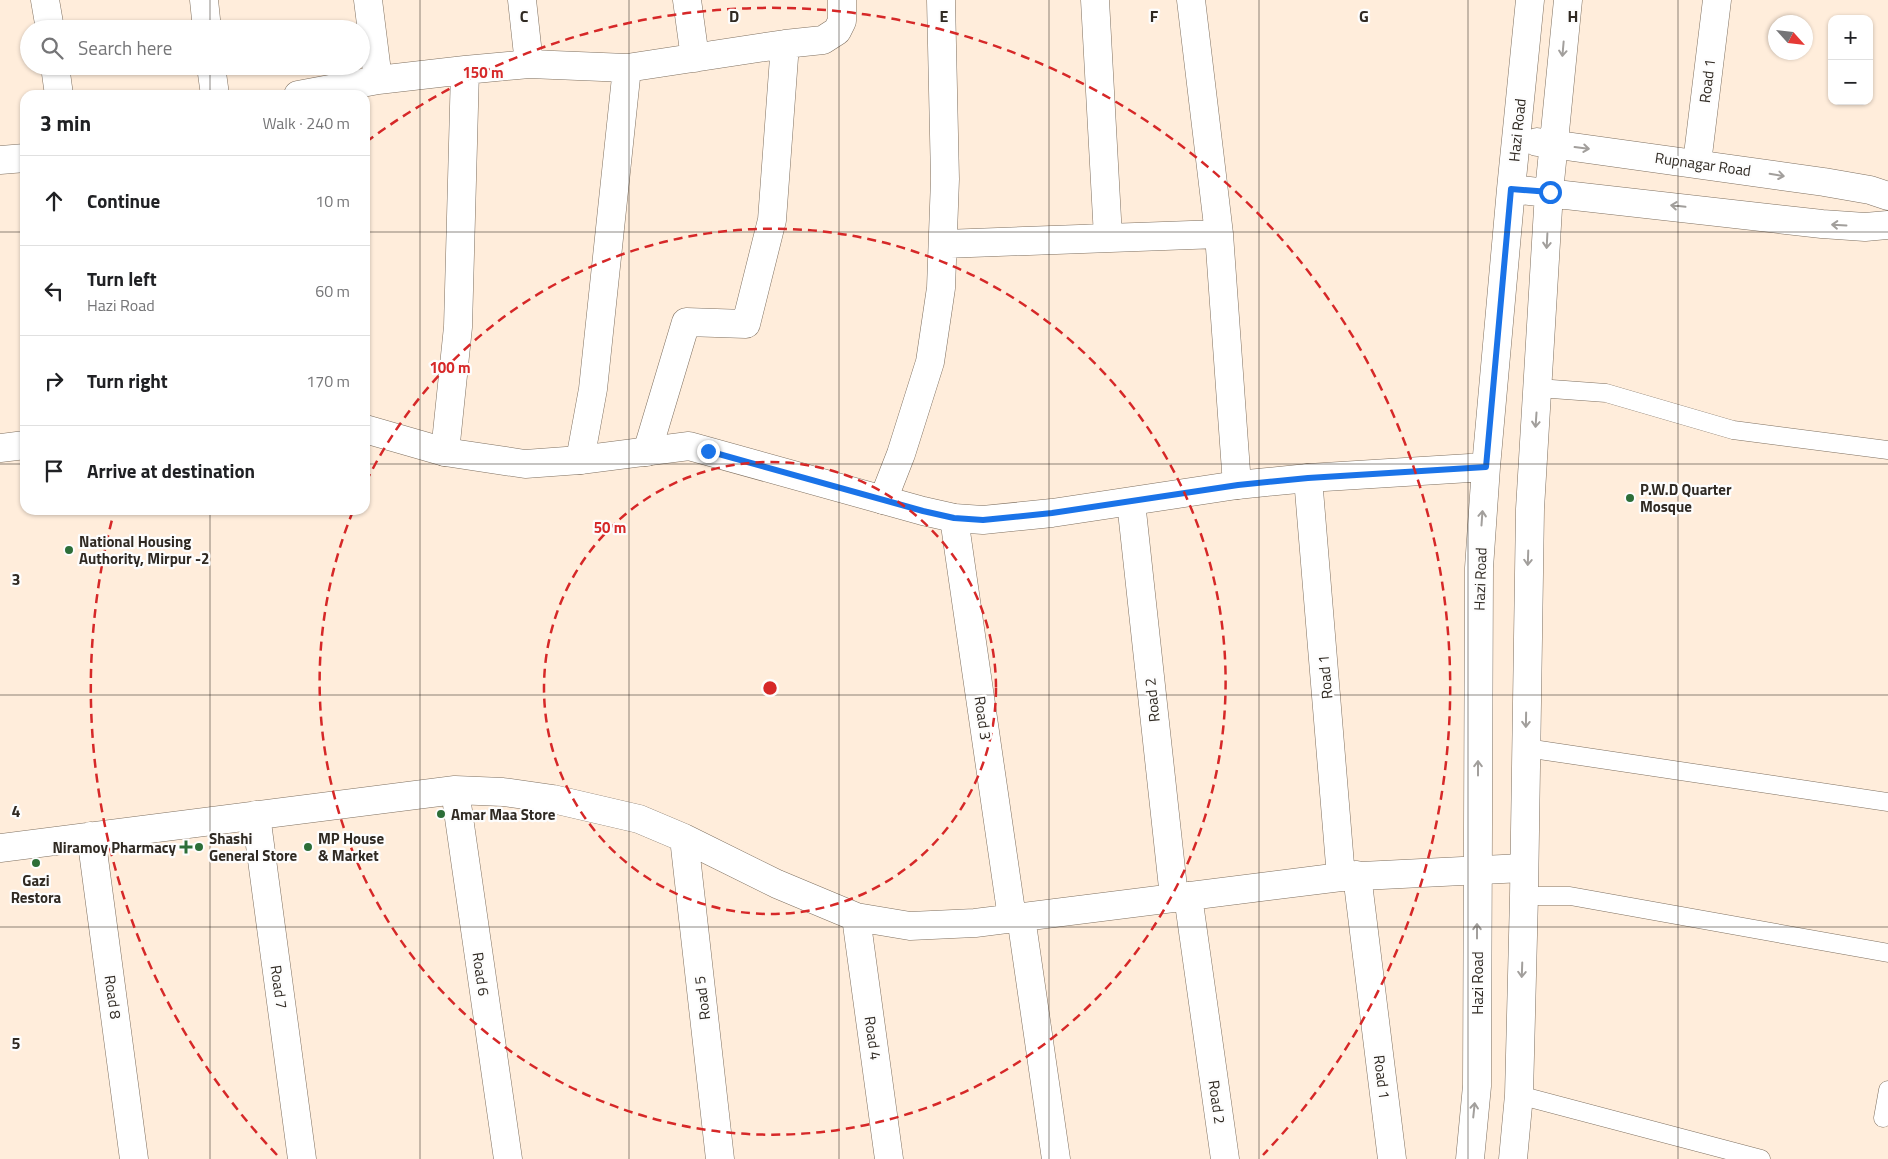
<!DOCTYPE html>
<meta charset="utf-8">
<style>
body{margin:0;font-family:"Titillium Web",sans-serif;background:#f2f2f2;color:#202124}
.controls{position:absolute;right:15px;top:15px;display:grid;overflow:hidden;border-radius:10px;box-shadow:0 1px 4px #0004}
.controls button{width:45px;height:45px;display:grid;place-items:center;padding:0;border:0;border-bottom:1px solid #e0e0e0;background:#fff;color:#202124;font:25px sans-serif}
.compass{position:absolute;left:1768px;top:15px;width:45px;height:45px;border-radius:50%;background:#fff;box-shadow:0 1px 4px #0004;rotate:117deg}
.stop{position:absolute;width:15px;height:15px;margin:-11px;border:4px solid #1a73e8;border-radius:50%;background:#fff}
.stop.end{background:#1a73e8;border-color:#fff;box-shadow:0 1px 5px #0008}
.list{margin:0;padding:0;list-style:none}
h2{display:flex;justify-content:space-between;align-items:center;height:65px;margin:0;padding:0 20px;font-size:21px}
h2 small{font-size:16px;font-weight:400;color:#757577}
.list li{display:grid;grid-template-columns:32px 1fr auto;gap:15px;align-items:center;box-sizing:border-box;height:90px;padding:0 20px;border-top:1px solid #e0e0e0}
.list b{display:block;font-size:19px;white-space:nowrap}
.list p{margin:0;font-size:16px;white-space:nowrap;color:#757577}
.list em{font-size:16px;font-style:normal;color:#757577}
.icon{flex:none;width:28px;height:28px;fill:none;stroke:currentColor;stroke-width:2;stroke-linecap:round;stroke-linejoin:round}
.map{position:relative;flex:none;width:1888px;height:1159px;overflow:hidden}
.search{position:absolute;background:#fff;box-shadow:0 1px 4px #0004;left:20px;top:20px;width:350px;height:55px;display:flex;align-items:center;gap:12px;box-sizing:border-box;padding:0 18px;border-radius:28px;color:#757577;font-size:19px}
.panel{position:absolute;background:#fff;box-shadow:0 1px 4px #0004;left:20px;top:90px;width:350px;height:425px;border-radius:15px}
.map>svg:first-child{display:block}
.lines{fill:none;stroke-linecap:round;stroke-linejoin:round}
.lane-casing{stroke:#7f7060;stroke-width:19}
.street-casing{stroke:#7f7060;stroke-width:29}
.secondary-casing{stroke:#7f7060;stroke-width:29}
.lane{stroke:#fff;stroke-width:18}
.street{stroke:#fff;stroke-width:28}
.secondary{stroke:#fff;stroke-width:28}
.oneway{stroke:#a29f9c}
.route{stroke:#1a73e8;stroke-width:6}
.grid{fill:none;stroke:#302a23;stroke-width:1;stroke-opacity:0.55}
.ring{fill:none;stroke:#d62828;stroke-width:2.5;stroke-dasharray:9 6}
.poi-dot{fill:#2c6e38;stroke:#fdfdfd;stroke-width:2}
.labels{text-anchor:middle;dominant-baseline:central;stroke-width:4.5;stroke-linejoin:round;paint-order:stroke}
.street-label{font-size:15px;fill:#302a23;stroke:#fdfdfd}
.poi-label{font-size:15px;font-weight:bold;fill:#302a23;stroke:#fdfdfd;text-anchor:start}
.grid-label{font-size:16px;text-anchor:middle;font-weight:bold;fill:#302a23;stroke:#fdfdfd;stroke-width:4.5;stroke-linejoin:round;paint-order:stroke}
.centre{fill:#d62828;stroke:#fdfdfd;stroke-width:2.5}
.ring-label{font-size:15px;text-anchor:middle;font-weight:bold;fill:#d62828;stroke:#fdfdfd;stroke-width:4.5;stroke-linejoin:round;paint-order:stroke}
</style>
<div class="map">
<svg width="1888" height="1159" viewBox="0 0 1888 1159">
<rect width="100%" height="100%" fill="#ffeddb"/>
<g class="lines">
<defs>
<path id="lane" d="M 1538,388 L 1606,393 L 1733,430 L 1888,450
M 1526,748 L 1888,802
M 1524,896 L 1570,896 L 1888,953
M 1519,1095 L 1761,1159
M 1883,1118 L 1888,1090"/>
<path id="street" d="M 45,0 L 50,29
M 204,0 L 207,29
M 368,0 L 378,80
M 522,0 L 529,64
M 687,0 L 695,58
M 1095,0 L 1108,237
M 1191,0 L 1219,234 L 1237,485
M 55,66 L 59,95
M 211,66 L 215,95
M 298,95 L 378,80 L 465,70 L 529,64 L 627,68 L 785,44 L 823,40 L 837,31 L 842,21 L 842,0
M 0,160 L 25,158
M 1697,163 L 1717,0
M 944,244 L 1219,234
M 445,452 L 458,327 L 465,70
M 647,452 L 686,322 L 746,324 L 772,220 L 785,44
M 580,460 L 593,389 L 627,68
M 1308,478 L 1341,877
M 883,500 L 901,454 L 930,362 L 941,288 L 945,179 L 941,0
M 1131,502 L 1174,897
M 954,518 L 1012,918
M 455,790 L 508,1159
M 256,815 L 302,1159
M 91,836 L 134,1159
M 684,838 L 720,1159
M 0,848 L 455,790 L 503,792 L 553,799 L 639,819 L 684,838 L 777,884 L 856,917 L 910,926 L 975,923 L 1341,877 L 1523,868
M 1357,875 L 1392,1159
M 1188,896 L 1225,1159
M 856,917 L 889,1159
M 1021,917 L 1056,1159"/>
<path id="secondary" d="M 1537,142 L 1824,182 L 1870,190 L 1888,196
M 1511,189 L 1822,224 L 1865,227 L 1888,225
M 365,429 L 445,452 L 525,464 L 580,460 L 689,446 L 923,511 L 954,518 L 983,520 L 1052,513 L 1237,485 L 1308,478 L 1486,467
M 0,448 L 25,445
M 1470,1159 L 1477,1086 L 1479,568 L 1486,467 L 1511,189 L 1530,0
M 1513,1159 L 1519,1095 L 1524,896 L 1530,509 L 1549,192 L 1568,0"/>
</defs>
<!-- lane casing -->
<use href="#lane" class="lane-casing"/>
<!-- street casing -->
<use href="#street" class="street-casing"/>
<!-- secondary casing -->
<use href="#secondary" class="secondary-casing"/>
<!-- lane -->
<use href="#lane" class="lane"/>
<!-- street -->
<use href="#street" class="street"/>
<!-- secondary -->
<use href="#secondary" class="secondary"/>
</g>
<!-- one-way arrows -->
<defs><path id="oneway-shaft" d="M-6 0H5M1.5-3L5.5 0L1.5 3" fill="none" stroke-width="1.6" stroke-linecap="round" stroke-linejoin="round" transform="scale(1.25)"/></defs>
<g class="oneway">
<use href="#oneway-shaft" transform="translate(1563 49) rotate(95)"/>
<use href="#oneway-shaft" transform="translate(1582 148) rotate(7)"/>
<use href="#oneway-shaft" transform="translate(1777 175) rotate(9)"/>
<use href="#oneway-shaft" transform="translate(1678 206) rotate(-174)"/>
<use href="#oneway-shaft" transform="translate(1839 225) rotate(-177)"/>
<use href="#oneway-shaft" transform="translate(1547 241) rotate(93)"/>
<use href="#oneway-shaft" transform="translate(1536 420) rotate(94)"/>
<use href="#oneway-shaft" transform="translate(1482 518) rotate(-86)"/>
<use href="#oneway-shaft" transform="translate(1528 558) rotate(92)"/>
<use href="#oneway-shaft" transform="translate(1526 720) rotate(91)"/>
<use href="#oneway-shaft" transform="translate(1478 768) rotate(-90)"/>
<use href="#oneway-shaft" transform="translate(1477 931) rotate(-90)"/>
<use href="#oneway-shaft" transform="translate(1522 970) rotate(92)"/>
<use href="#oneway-shaft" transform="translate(1474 1110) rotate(-84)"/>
</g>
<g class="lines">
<!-- route -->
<path class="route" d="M 708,451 L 923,511 L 954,518 L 983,520 L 1052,513 L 1238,485 L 1308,478 L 1486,467 L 1511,189 L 1550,192"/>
</g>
<!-- grid -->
<path class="grid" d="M 210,0 L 210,29M 420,0 L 420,1159M 629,0 L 629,1159M 839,0 L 839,1159M 1049,0 L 1049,1159M 1259,0 L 1259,1159M 1468,0 L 1468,1159M 1678,0 L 1678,1159M 210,66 L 210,95M 0,232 L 25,232M 365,232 L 1888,232M 0,464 L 25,464M 365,464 L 1888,464M 210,510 L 210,1159M 0,695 L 1888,695M 0,927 L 1888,927"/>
<!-- distance rings -->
<g class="ring">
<circle cx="770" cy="688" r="226"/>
<path d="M366 482A453 453 0 1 1 353 511"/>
<path d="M277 1155A679 679 0 0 1 114 512M366 142A679 679 0 0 1 1263 1155"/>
</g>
<!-- markers -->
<g class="poi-dot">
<circle cx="1630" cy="498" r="5"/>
<circle cx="69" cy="550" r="5"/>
<circle cx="441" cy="814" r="5"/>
<path d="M183.5 839.5h5v5h5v5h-5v5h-5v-5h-5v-5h5z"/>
<circle cx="199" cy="847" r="5"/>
<circle cx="308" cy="847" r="5"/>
<circle cx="36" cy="863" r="5"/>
</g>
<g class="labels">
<!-- street labels -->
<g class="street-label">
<text transform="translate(1707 81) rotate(-83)">Road 1</text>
<text transform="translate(1517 130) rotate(-84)">Hazi Road</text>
<text transform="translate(1703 164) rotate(8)">Rupnagar Road</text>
<text transform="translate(1480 579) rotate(-88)">Hazi Road</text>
<text transform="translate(1325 677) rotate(-95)">Road 1</text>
<text transform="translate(1152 700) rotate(-96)">Road 2</text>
<text transform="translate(983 718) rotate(82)">Road 3</text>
<text transform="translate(481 974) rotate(82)">Road 6</text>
<text transform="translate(1477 983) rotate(-90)">Hazi Road</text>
<text transform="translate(279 987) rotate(82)">Road 7</text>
<text transform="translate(113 997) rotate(82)">Road 8</text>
<text transform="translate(702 998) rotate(-97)">Road 5</text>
<text transform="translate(873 1038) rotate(82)">Road 4</text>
<text transform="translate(1382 1077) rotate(83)">Road 1</text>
<text transform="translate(1217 1102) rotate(82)">Road 2</text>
</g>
<!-- poi labels -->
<g class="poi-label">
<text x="1640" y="489">P.W.D Quarter<tspan x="1640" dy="17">Mosque</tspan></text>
<text x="79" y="541">National Housing<tspan x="79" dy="17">Authority, Mirpur -2</tspan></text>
<text x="451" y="814">Amar Maa Store</text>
<text x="209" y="838">Shashi<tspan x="209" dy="17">General Store</tspan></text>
<text x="318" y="838">MP House<tspan x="318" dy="17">&amp; Market</tspan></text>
<text x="176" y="847" text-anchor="end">Niramoy Pharmacy</text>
<text x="36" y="880" text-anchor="middle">Gazi<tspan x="36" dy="17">Restora</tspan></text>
</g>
</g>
<g class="grid-label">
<text x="524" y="22">C</text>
<text x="734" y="22">D</text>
<text x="944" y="22">E</text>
<text x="1154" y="22">F</text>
<text x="1364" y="22">G</text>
<text x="1573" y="22">H</text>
<text x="16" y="585">3</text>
<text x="16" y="817">4</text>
<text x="16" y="1049">5</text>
</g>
<circle cx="770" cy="688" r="8" class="centre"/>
<g class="ring-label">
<text x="483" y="78">150 m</text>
<text x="450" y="373">100 m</text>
<text x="610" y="533">50 m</text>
</g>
</svg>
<div class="controls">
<button>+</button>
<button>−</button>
</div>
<svg class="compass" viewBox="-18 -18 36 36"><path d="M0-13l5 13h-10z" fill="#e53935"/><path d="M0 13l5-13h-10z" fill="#757577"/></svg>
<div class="stop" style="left:1550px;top:192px"></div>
<div class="stop end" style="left:708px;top:451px"></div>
<div class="search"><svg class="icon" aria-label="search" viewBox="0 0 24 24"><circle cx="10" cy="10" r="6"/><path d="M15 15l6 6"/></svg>Search here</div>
<section class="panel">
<h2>3 min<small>Walk · 240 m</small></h2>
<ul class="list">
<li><svg class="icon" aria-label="ahead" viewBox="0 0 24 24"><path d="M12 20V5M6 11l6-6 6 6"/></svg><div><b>Continue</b></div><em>10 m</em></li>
<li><svg class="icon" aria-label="left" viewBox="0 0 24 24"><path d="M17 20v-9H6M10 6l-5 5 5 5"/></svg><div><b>Turn left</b><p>Hazi Road</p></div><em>60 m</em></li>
<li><svg class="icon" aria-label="right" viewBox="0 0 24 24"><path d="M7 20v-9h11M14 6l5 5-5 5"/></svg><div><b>Turn right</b></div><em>170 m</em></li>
<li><svg class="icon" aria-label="arrive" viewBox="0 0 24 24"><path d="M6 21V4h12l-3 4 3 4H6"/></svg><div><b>Arrive at destination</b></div></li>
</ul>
</section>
</div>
